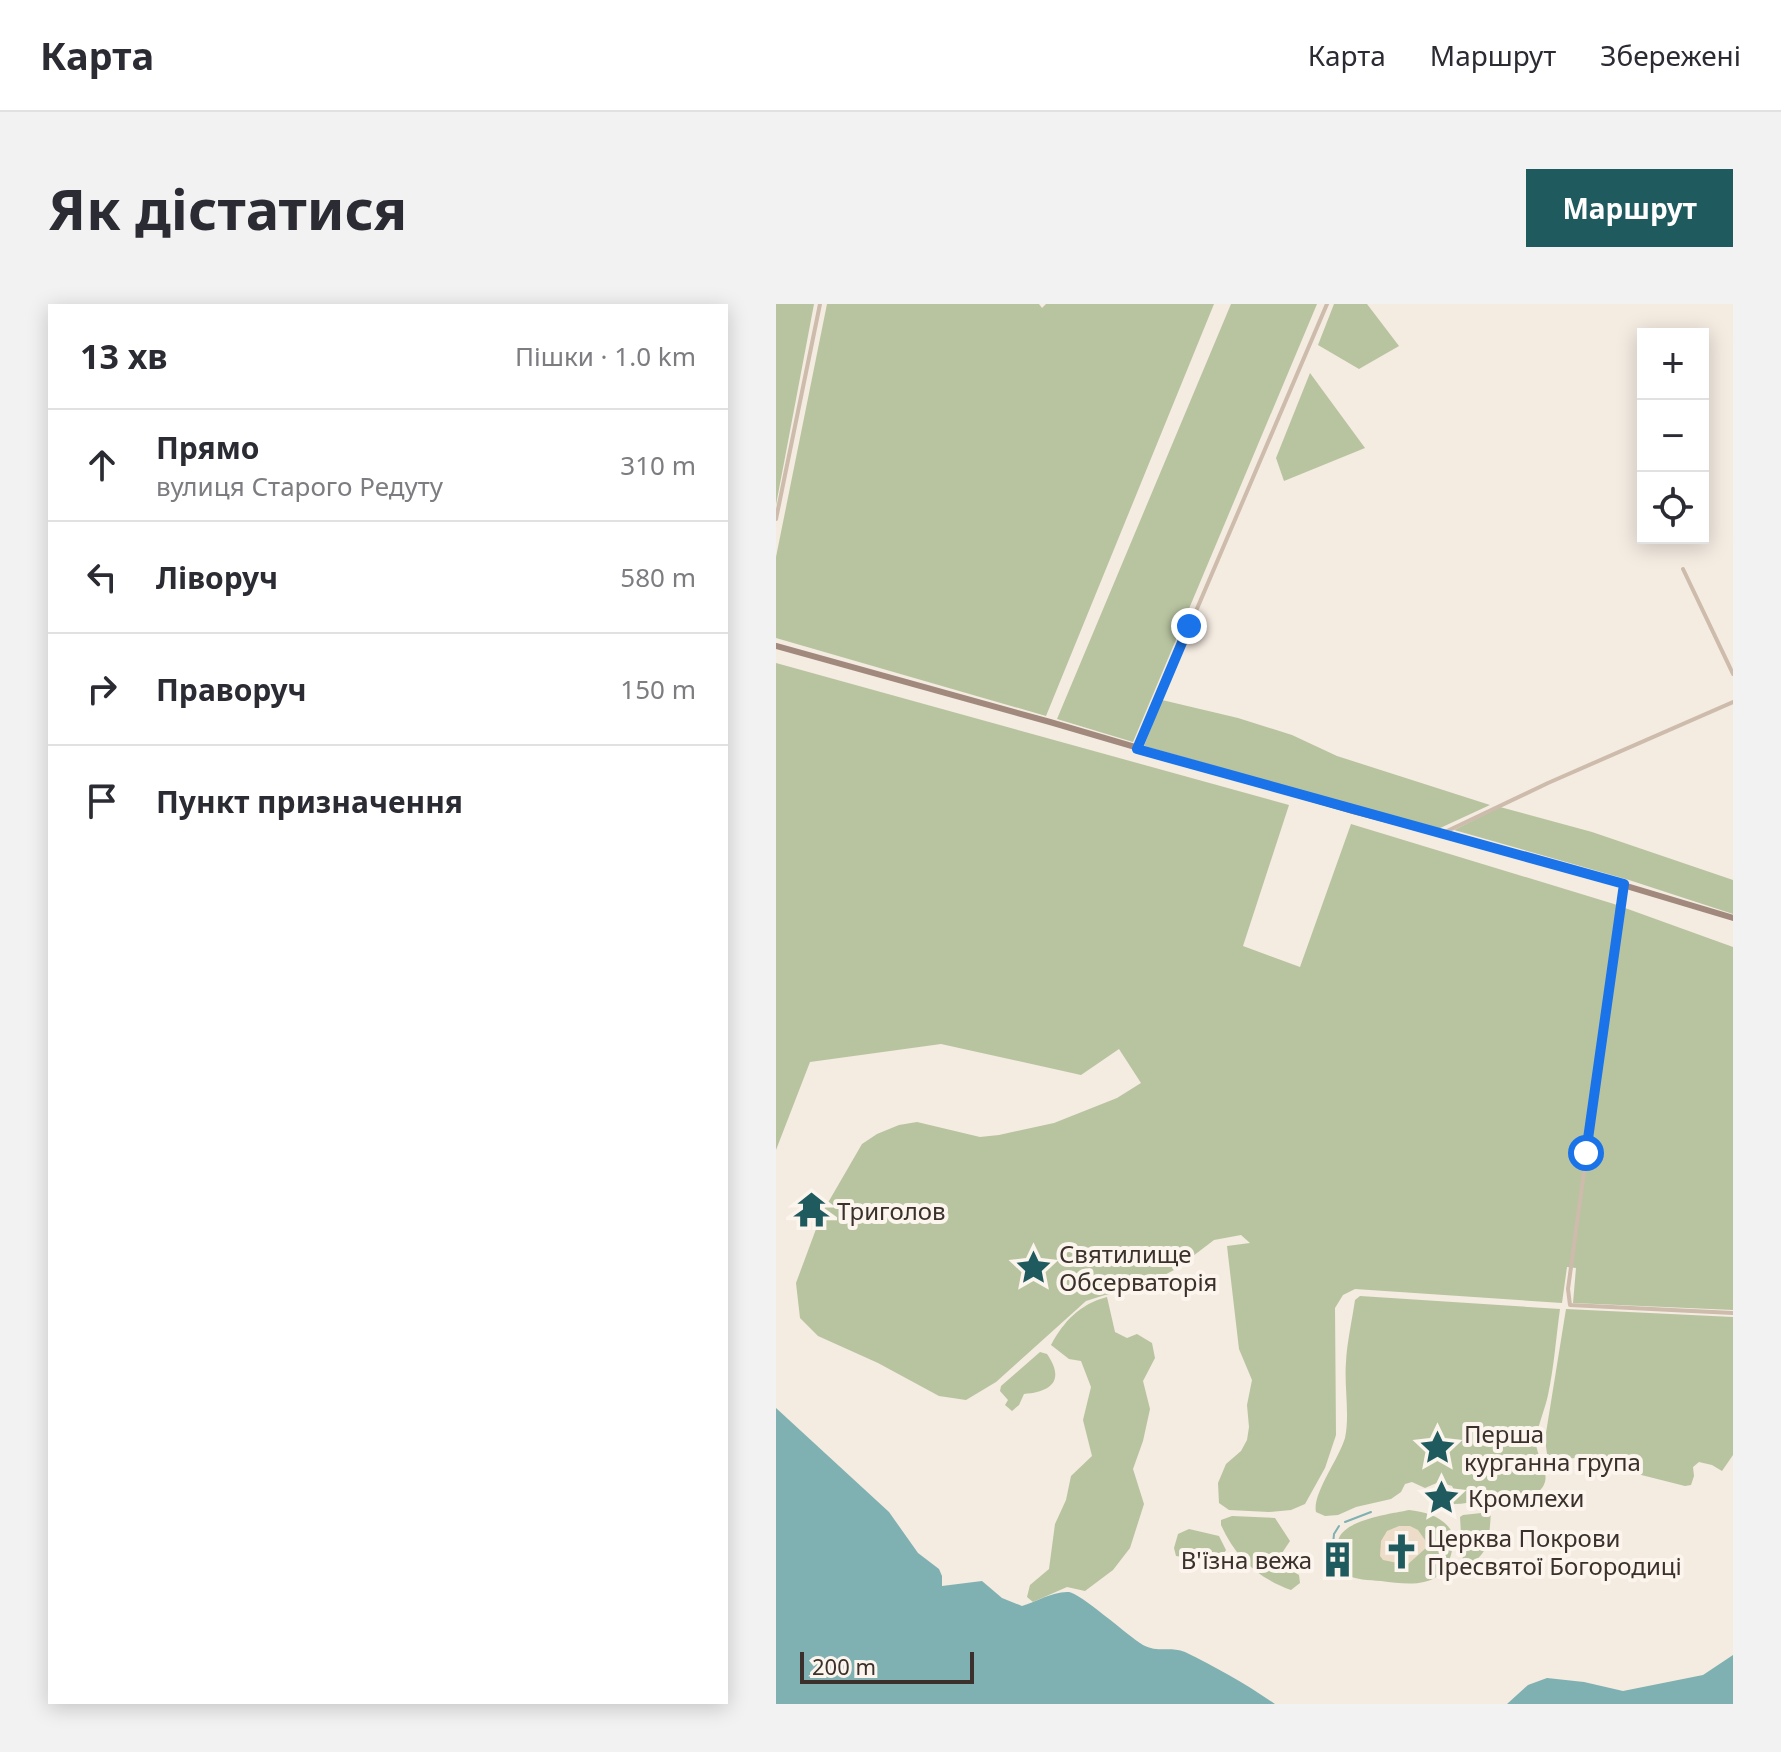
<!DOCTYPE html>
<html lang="uk">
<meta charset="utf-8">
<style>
body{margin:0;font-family:"Noto Sans",sans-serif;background:#f2f2f3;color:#2b2b33}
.controls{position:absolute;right:24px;top:24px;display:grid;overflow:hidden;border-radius:0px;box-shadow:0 4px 20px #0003}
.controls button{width:72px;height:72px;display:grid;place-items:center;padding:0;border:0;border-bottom:2px solid #e1e1e2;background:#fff;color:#2b2b33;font:40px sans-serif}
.scale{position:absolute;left:24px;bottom:20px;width:174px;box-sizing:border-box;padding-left:8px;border:4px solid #3b302b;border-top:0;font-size:22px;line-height:28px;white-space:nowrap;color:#3b302b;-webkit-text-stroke:6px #fbf5ee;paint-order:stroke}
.stop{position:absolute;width:24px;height:24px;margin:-18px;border:6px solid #1a73e8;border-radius:50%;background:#fff}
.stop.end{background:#1a73e8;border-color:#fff;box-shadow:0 2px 8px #0008}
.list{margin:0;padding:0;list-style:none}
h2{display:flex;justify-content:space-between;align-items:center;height:104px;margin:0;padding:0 32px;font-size:34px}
h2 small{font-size:26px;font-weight:400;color:#7c7c81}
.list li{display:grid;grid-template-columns:52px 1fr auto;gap:24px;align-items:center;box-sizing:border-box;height:112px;padding:0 32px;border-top:2px solid #e1e1e2}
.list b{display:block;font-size:30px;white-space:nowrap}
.list p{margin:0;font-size:26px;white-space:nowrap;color:#7c7c81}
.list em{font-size:26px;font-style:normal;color:#7c7c81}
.icon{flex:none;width:44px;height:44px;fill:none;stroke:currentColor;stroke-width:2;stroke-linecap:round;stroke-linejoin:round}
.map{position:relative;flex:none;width:957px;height:1400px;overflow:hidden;border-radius:0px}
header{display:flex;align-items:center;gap:48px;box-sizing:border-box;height:112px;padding:0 40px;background:#fff;border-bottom:2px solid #e1e1e2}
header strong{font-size:38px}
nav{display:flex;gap:44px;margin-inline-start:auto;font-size:28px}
.intro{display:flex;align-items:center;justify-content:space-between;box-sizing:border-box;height:192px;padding:0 48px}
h1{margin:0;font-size:56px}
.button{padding:20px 36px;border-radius:0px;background:#1f5a5e;color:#fff;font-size:28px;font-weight:700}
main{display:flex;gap:48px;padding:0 48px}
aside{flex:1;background:#fff;border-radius:0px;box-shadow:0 4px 20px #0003}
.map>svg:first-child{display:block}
.green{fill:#b8c4a0}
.plaza{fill:#ecdcc8}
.water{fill:#7fb0b2}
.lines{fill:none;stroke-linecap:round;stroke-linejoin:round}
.stream{stroke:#7fb0b2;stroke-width:2}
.minor{stroke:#cdbbac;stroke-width:4}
.secondary{stroke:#a18a7d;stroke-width:6}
.route{stroke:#1a73e8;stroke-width:10}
.labels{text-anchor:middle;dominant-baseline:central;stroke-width:8;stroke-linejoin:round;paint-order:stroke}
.poi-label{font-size:24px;fill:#3b302b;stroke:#fbf5ee;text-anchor:start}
</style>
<header>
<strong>Карта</strong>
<nav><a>Карта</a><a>Маршрут</a><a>Збережені</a></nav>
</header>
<div class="intro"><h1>Як дістатися</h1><a class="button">Маршрут</a></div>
<main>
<aside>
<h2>13 хв<small>Пішки · 1.0 km</small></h2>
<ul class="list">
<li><svg class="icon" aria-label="ahead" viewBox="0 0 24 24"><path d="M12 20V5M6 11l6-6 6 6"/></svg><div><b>Прямо</b><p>вулиця Старого Редуту</p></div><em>310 m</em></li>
<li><svg class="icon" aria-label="left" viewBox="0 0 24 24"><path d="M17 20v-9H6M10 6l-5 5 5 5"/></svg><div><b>Ліворуч</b></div><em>580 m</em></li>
<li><svg class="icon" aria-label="right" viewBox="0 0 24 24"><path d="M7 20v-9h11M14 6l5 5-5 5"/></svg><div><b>Праворуч</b></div><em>150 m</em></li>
<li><svg class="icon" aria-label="arrive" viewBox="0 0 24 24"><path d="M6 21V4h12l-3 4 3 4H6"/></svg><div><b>Пункт призначення</b></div></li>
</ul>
</aside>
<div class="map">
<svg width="957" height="1400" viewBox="0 0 957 1400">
<rect width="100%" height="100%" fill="#f4ebe1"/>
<!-- green -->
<path class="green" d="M 0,0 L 38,0 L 0,201 Z
M 51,0 L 263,0 L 266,4 L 270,0 L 438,0 L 270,412 L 0,334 L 0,253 Z
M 455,0 L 541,0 L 357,438 L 281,415 Z
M 558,0 L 591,0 L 623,42 L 583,65 L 542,41 Z
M 534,69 L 589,144 L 508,177 L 500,154 Z
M 0,359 L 513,501 L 467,642 L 524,663 L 575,520 L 838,600 L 957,643 L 957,1006 L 797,999 L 800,964 L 791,963 L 786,999 L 579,985 L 567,991 L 559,1004 L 560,1131 L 549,1164 L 529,1200 L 515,1206 L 493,1208 L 453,1206 L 443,1199 L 442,1179 L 450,1160 L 465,1147 L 471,1136 L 473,1123 L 471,1101 L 476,1076 L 463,1045 L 451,942 L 474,939 L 465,931 L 438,936 L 400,965 L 356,988 L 329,991 L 310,997 L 220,1078 L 190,1096 L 163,1092 L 102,1059 L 42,1032 L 24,1014 L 20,979 L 46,909 L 86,840 L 101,830 L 123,821 L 141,818 L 204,833 L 223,831 L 278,819 L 341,794 L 365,779 L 343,745 L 305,771 L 165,740 L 34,758 L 0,846 Z
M 386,396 L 462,414 L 516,431 L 561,452 L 714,501 L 662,525 L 368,442 Z
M 724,503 L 816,528 L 957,576 L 957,610 L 853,576 L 678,526 Z
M 584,992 L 784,1005 C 780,1034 778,1063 772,1091 C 769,1106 760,1125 760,1139 C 761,1157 781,1174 760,1190 C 753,1196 745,1193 737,1192 C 715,1191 696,1201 675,1200 L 679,1188 L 676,1182 L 663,1178 L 649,1184 L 636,1178 L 629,1180 L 625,1188 L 615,1195 L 580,1203 L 562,1211 L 549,1212 L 540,1208 C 536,1190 563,1155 569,1134 C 574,1110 568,1083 570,1058 C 571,1038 576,1017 579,996 Z
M 331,993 L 339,1028 L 351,1034 L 361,1030 L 376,1039 L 379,1054 L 367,1077 L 374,1105 L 367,1137 L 357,1165 L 368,1200 L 354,1244 L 337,1266 L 309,1287 L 291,1283 L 257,1298 L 251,1293 L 254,1281 L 273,1265 L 279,1220 L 290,1196 L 295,1172 L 316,1152 L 307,1116 L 315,1083 L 305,1057 L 293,1055 L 275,1041 C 288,1017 304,1000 331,993 Z
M 790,1005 L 957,1013 L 957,1151 L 946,1167 L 936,1161 L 923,1158 L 917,1163 L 918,1172 L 915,1181 L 909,1182 L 798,1154 L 778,1158 L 771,1150 L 769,1135 Z
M 264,1048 L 271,1050 C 289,1076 276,1088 248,1090 L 243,1101 L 236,1107 L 229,1101 L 232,1096 L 224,1087 L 225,1082 Z
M 633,1206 C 651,1208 671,1214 677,1231 L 685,1230 L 684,1213 L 687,1211 L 715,1208 C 713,1231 715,1252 690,1261 L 687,1256 L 685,1240 L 677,1240 C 672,1284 640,1282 605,1277 C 593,1276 579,1276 569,1270 L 558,1251 C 561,1246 560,1240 563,1234 C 571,1215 615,1210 633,1206 Z
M 456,1212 L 499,1214 L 514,1237 L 504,1252 L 503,1259 L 523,1271 L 524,1279 L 515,1286 C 482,1274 460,1254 445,1221 L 445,1216 Z
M 413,1225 L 443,1232 L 450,1246 L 442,1258 L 400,1252 L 398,1244 L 402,1230 Z"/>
<!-- plaza -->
<path class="plaza" d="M 623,1222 L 634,1222 L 642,1226 L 649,1236 L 650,1244 L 631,1261 L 607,1256 L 604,1252 L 605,1237 L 611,1227 Z"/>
<!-- water -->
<path class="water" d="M 0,1104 L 113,1208 L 142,1249 L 163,1265 L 166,1272 L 166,1282 L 206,1277 L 226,1294 L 246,1302 C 260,1298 277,1287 293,1288 C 304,1289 351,1331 367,1341 C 381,1349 395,1342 409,1348 C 440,1363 470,1380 499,1400 L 0,1400 Z
M 957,1351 L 957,1400 L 731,1400 L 752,1381 L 771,1374 L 808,1378 L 847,1387 L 927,1371 Z"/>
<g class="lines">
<!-- stream -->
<path class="stream" d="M 569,1218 L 595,1208
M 556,1251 L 558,1230 L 563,1222"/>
<!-- minor -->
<path class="minor" d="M 0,215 L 44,0
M 907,265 L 957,370
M 362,443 L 551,0
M 667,529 L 772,479 L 957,398
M 847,582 L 792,985 L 794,1001 L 957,1009"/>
<!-- secondary -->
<path class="secondary" d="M 0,342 L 274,418 L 577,507 L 747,551 L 957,614"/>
</g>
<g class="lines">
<!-- route -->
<path class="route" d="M 413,322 L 361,445 L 848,580 L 810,849"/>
</g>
<!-- icons -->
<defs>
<symbol id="temple-bare" viewBox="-9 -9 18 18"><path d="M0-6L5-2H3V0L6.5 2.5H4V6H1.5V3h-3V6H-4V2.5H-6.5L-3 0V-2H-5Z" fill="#1f5a5e" stroke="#fbf5ee" stroke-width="2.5" paint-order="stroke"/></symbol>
<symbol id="sight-bare" viewBox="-9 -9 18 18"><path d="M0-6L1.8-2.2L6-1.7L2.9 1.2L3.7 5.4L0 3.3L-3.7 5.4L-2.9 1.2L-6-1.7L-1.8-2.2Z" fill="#1f5a5e" stroke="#fbf5ee" stroke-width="2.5" paint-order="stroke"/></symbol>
<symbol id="church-bare" viewBox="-9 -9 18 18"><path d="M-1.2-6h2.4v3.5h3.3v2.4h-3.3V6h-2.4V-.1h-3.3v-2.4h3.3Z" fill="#1f5a5e" stroke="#fbf5ee" stroke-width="2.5" paint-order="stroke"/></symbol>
<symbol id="building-bare" viewBox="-9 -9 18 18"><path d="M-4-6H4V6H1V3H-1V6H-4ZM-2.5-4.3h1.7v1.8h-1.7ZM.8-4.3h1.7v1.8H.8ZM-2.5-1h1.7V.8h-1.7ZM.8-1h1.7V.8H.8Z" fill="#1f5a5e" stroke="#fbf5ee" stroke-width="2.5" paint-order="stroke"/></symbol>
</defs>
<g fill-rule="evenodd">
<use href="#temple-bare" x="10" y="880" width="51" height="51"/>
<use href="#sight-bare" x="232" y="938" width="51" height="51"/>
<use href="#sight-bare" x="636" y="1118" width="51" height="51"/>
<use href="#sight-bare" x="640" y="1168" width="51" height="51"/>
<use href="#church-bare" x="600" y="1222" width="51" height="51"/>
<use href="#building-bare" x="536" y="1230" width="51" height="51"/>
</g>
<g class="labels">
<!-- poi labels -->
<g class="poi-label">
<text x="61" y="906">Триголов</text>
<text x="283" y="949">Святилище<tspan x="283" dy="28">Обсерваторія</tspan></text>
<text x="688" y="1129">Перша<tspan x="688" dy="28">курганна група</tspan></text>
<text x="692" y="1193">Кромлехи</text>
<text x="651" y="1233">Церква Покрови<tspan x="651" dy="28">Пресвятої Богородиці</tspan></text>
<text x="536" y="1255" text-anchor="end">В'їзна вежа</text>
</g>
</g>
</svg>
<div class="controls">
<button>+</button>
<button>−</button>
<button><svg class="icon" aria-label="locate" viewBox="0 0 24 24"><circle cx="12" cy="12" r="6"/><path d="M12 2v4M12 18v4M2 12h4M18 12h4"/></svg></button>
</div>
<div class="scale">200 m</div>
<div class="stop" style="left:810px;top:849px"></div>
<div class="stop end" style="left:413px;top:322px"></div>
</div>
</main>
